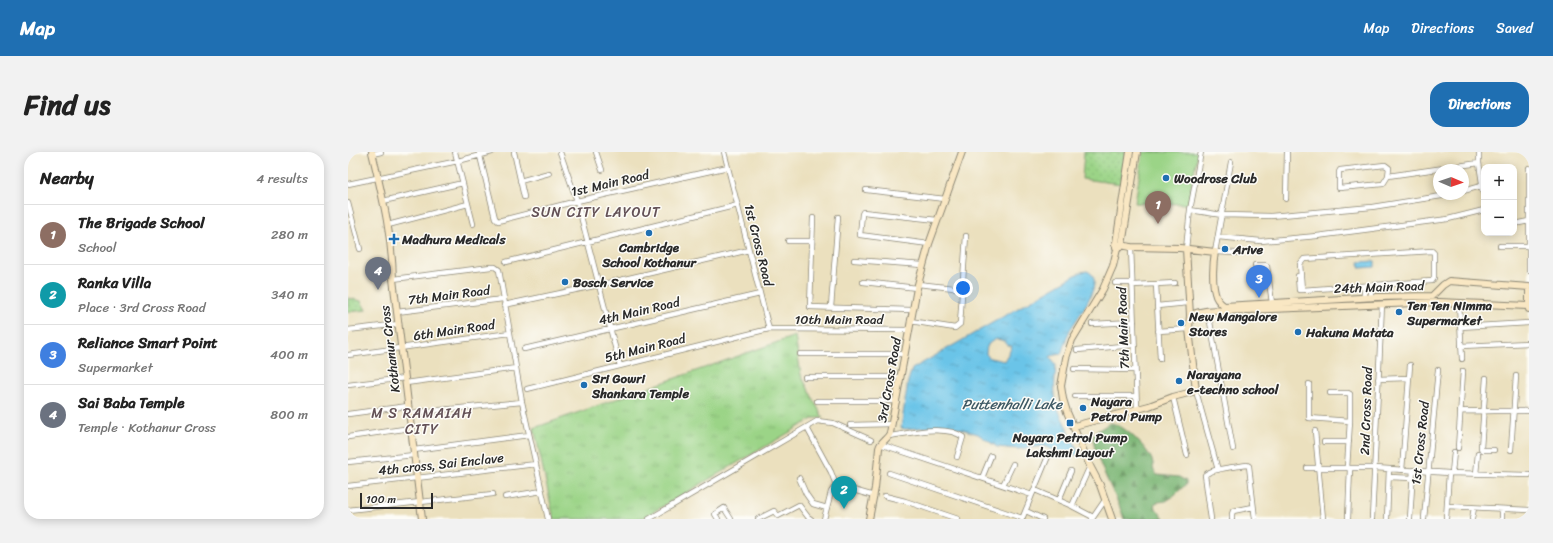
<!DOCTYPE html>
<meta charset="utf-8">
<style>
body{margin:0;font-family:Sriracha,sans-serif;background:#f2f2f2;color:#222}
.controls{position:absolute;right:12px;top:12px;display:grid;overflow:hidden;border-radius:8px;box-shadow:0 2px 10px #0003}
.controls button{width:36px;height:36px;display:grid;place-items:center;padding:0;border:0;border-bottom:1px solid #e0e0e0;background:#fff;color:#222;font:20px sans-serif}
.compass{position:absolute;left:1085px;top:12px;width:36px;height:36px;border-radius:50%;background:#fff;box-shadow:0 2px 10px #0003;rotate:92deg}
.scale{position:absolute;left:12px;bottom:10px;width:73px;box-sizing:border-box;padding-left:4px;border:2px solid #2b2b2b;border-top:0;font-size:11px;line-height:14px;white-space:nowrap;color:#2b2b2b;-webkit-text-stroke:3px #fdfcf7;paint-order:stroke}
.you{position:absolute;left:615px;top:136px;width:14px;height:14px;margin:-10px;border:3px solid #fff;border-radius:50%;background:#1a73e8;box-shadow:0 0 0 6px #1a73e833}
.badge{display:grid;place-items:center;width:26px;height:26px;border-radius:50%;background:#1f6fb2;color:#fff;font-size:13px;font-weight:700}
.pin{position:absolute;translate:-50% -33px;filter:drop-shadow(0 1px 2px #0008)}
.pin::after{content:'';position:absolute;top:21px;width:14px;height:12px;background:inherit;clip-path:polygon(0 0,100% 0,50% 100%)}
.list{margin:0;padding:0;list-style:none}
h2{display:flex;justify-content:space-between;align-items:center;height:52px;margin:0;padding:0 16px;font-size:17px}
h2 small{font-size:13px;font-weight:400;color:#767676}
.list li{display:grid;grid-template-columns:26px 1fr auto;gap:12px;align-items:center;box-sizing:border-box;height:60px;padding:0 16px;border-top:1px solid #e0e0e0}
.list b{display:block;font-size:15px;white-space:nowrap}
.list p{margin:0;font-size:13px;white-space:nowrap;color:#767676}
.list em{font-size:13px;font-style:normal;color:#767676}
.map{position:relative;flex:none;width:1181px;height:367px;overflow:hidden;border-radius:16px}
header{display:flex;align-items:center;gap:24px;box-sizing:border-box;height:56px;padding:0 20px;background:#1f6fb2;color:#fff}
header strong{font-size:19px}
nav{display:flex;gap:22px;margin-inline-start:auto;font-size:14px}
.intro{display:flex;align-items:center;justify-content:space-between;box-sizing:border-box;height:96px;padding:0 24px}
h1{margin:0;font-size:28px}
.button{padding:10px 18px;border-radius:16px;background:#1f6fb2;color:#fff;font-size:14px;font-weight:700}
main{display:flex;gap:24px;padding:0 24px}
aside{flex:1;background:#fff;border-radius:16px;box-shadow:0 2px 10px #0003}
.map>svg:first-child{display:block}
.grass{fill:url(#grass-tufts);stroke:#638059}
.forest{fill:url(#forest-firs);stroke:#547050}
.park{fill:url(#park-dots);stroke:#638059}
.garden{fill:#9bd487;stroke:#638059}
.water{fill:url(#water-ripples);stroke:#4b788a;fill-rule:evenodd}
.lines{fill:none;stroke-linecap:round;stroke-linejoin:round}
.street-casing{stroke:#8b8674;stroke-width:6}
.secondary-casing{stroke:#8b8674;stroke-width:8}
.street{stroke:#fff;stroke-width:4.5}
.secondary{stroke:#f9e7c3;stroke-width:6}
.poi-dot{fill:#1f6fb2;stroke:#fdfcf7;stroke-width:1.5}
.labels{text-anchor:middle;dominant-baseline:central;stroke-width:3;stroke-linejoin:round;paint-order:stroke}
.poi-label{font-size:13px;font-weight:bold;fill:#2b2b2b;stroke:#fdfcf7;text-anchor:start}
.street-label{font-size:13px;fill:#2b2b2b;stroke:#fdfcf7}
.neighbourhood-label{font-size:14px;letter-spacing:1px;fill:#645257;stroke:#fdfcf7}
.water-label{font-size:14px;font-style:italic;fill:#3e5964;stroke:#fdfcf7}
</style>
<header>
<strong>Map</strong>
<nav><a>Map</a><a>Directions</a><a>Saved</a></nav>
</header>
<div class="intro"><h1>Find us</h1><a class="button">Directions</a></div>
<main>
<aside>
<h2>Nearby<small>4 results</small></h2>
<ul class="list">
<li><span class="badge" style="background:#8d6e63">1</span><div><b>The Brigade School</b><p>School</p></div><em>280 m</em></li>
<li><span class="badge" style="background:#0f9aa8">2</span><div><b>Ranka Villa</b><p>Place · 3rd Cross Road</p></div><em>340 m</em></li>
<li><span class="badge" style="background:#3f7fe0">3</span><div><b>Reliance Smart Point</b><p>Supermarket</p></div><em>400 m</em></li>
<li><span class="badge" style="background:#6b7280">4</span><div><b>Sai Baba Temple</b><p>Temple · Kothanur Cross</p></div><em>800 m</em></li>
</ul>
</aside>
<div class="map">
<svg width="1181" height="367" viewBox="0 0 1181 367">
<defs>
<pattern id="grass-tufts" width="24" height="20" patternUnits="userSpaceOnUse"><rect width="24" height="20" fill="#9bd487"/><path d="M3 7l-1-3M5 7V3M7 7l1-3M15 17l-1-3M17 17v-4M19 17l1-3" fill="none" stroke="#86b675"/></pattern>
<pattern id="forest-firs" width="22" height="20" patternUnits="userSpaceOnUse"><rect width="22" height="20" fill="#7cb674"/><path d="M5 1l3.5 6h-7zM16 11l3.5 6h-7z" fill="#66945f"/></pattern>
<pattern id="park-dots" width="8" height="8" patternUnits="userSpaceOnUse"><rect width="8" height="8" fill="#9bd487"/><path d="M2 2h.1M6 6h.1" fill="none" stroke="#86b675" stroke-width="1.8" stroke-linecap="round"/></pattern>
<pattern id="water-ripples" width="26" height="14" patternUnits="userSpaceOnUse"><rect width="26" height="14" fill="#6bc4e8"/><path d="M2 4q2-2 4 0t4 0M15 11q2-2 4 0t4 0" fill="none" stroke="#589fbc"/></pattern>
</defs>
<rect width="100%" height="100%" fill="#fdfcf7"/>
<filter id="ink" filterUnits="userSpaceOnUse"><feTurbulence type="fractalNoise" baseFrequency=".025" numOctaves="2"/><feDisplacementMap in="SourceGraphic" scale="8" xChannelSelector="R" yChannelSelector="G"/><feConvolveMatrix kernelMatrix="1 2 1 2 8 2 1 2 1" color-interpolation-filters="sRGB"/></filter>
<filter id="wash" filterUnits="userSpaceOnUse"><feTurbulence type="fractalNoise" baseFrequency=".012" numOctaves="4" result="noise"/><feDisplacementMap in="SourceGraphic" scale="16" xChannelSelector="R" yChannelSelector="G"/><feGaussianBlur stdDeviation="0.9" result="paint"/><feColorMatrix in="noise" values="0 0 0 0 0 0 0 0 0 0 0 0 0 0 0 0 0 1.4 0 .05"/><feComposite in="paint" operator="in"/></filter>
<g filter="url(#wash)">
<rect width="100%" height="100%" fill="#ebe0be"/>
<!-- grass -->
<path class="grass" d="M 447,184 L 453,223 L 475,266 L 466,266 L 293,367 L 206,367 L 186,276 Z"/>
<!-- forest -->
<path class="forest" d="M 762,271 C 776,271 810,305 805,317 L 809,323 L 831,325 L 838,329 L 838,332 C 836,335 821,348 818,349 C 814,350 810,349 806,352 L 807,355 L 816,367 L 776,367 C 771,347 740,297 746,281 Z"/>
<!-- park -->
<path class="park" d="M 736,0 L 778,0 L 773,32 L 734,27 Z
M 0,146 L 13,149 L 18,158 L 0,160 Z"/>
<!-- garden -->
<path class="garden" d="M 795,0 L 850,0 L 840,52 L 787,51 Z"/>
<!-- water -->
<path class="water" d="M 1027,109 L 1027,115 L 1012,116 L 1011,110 Z
M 739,119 C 760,127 729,166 722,178 C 718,186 716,194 713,202 L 703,204 L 702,206 L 708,213 C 707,226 705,241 709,254 C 715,271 726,286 731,303 L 716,303 L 697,294 L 670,297 L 649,295 L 630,282 L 610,276 L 595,274 L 557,277 L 553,276 L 560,229 L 564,217 L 733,120 ZM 649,187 L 657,189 L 659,193 L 664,194 L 663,197 L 656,209 L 642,206 L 638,202 C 638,193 641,190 649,187 Z"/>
</g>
<g filter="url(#ink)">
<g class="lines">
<defs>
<path id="street" d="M 107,0 L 125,72
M 131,0 L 147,66 L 150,69 L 229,49 L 380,15
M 166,0 L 176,45
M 212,0 L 229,49 L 272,214
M 248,0 L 254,18
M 376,0 L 421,177
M 24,2 L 33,0
M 883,10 L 867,100 L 889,101
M 1037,13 L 1041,16 L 1040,24 L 1035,32 L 991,36 L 991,20 L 992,18 Z
M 1181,16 L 1181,118
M 1040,24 L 1131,11
M 172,29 L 201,21
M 0,32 L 110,9 L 144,0
M 1133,34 L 1136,43
M 518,38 L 597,47
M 1115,39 L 1133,34 L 1134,31 L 1131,11 L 1131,0
M 938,47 L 939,0
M 35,49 L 115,31
M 0,51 L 12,97
M 842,58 L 874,63 L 923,64 L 1024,55 L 1106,42
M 465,66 L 462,155 L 564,158
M 1166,72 L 1181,69
M 40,73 L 120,52
M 870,85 L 913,89 L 969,84 L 1100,67 L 1136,58
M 440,89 L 464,89
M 581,92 L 512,83 L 514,62 L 515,60 L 589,68
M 1152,94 L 1181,94
M 783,95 L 789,256
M 838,97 L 842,58 L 853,0
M 506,108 L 575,113
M 158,110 L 390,53
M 907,113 L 917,113 L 919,114 L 924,151
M 950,124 L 951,138 L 954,138 L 1084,129 L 1086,126 L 1086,101 L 1084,99 L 956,107 L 952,112 L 954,138
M 45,127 L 143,115 L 147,115 L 151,118 L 174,250 L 200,367
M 515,130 L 569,136
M 767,131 L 784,131
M 570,132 L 615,137
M 808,132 L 827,131
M 784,133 L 808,132 L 812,207
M 1023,133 L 1023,146
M 1016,134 L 1016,146
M 1111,151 L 1114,207
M 156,153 L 251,133 L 401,98
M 809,154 L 840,151
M 483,155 L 490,65
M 860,159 L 885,297
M 49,160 L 155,147
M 562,169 L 607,176 L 612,172 L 618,84
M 744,172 L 786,170
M 1112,175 L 1181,171
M 0,178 L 51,172
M 810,179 L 841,177
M 1113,194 L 1181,191
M 176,197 L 412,142
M 729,198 L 786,193
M 452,202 L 557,202
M 0,203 L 162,181
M 726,217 L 787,218
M 457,225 L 553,225
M 1138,226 L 1133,296 L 1134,298 L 1146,298
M 1030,227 L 1061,226
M 58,231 L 168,216
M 961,232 L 961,266 L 1002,269 L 999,316
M 0,233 L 57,226
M 179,237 L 421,177 L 561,178
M 848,239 L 870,318
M 982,241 L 1000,241 L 1002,242 L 1002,269
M 727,244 L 788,244
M 825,245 L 839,303
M 469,249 L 549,249
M 1112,259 C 1135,260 1158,258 1181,259
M 61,261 L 174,250
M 0,262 L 60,254
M 502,273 L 544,272
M 459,276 L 483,320 L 488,333 L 526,344
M 967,279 L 975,367
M 542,284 C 562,281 598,272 615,285 L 609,305
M 0,285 L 63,276
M 976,290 L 1001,290
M 532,292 L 684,343
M 1110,296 L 1115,219
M 66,298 L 181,283
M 1163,298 L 1168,224
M 0,310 L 66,303
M 959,316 L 1027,316 L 1101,321 L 1181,323
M 1054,318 L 1062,213
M 541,321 L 674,366
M 1104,321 L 1106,300
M 1128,322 L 1130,301
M 1041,325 L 1065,326
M 451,326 L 458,342 L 465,352 L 479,356
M 634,326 L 643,304
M 655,333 L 665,312
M 0,334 L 188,312
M 687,338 L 724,354 L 742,314
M 537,344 L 557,349 L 610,367
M 157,345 L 194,339
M 711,348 L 723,319
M 724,354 L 745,365
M 1099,354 L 1181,358
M 0,358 L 145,342
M 678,359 L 695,367
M 301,367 L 469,269 L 485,271 L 523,288
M 370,367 L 367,362 L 376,356 L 383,367
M 410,367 L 426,359 L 430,364 L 451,353 L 460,365 L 463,367
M 476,367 L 483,340 L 488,333
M 674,367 L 701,302
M 744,367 L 757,348
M 863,367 L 857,323 C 865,316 888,315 899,313 L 901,314 L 907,367
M 884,367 L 884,362 L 885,359 L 905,355
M 1000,367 L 1002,316
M 1024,367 L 1034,152
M 1039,367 L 1041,317
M 1062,367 L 1065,318
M 1076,367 L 1090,218
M 1098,367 L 1101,321
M 1124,367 L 1126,356
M 1154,367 L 1154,357"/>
<path id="secondary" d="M 24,0 C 34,43 44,82 45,127 L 74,367
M 767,92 L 783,95 L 832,96 L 867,100 C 865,111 864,130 867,141 C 868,146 872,151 876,154 L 1029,145 L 1084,144 L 1095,133 L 1101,129 L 1181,135
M 768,95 L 768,91 L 782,0
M 771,96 L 774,93 L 789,0
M 1181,157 L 1181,138
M 842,163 C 852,159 866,157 876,159 L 1091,150 L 1180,154
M 726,274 L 801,254 L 825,245 L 848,239 L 841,177 L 842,163 L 838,97
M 521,367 L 527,336 L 531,296 C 533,289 540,287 542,281 L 569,136 L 581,92 L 614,0
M 764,367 L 752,333 L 742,314 L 719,260 L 715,247 L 713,234 L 718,206 L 724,188 L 755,137 L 765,114 L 769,97"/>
</defs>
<!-- street casing -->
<use href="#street" class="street-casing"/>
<!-- secondary casing -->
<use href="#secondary" class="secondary-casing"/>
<!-- street -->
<use href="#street" class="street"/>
<!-- secondary -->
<use href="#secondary" class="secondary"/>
</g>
</g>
<!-- markers -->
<g class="poi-dot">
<circle cx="818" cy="26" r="4"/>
<circle cx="301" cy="81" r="4"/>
<path d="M44 81h4v4h4v4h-4v4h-4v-4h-4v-4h4z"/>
<circle cx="877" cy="97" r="4"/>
<circle cx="217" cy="130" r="4"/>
<circle cx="1051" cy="160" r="4"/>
<circle cx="833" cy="171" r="4"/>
<circle cx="950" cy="180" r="4"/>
<circle cx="831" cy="229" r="4"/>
<circle cx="236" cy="233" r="4"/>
<circle cx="735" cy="256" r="4"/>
<rect x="718" y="267" width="8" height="8" rx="2"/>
</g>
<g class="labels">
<!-- poi labels -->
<g class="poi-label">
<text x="826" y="26">Woodrose Club</text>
<text x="54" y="87">Madhura Medicals</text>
<text x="301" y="95" text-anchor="middle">Cambridge<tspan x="301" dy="15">School Kothanur</tspan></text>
<text x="885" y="97">Arive</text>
<text x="225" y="130">Bosch Service</text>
<text x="1059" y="153">Ten Ten Nimma<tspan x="1059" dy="15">Supermarket</tspan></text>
<text x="841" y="164">New Mangalore<tspan x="841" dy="15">Stores</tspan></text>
<text x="958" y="180">Hakuna Matata</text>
<text x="839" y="222">Narayana<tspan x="839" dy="15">e-techno school</tspan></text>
<text x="244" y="226">Sri Gowri<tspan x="244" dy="15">Shankara Temple</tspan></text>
<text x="743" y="249">Nayara<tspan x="743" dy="15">Petrol Pump</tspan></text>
<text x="722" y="285" text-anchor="middle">Nayara Petrol Pump<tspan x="722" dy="15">Lakshmi Layout</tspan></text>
</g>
<!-- street labels -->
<g class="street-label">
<text transform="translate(262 31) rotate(-13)">1st Main Road</text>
<text transform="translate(411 93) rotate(76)">1st Cross Road</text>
<text transform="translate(1031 135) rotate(-2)">24th Main Road</text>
<text transform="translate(101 143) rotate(-7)">7th Main Road</text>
<text transform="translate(291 159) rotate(-13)">4th Main Road</text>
<text x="491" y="167">10th Main Road</text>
<text transform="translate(775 176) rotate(-92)">7th Main Road</text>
<text transform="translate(106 178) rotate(-8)">6th Main Road</text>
<text transform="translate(297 196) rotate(-14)">5th Main Road</text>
<text transform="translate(42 197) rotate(-97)">Kothanur Cross</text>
<text transform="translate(541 228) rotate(-80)">3rd Cross Road</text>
<text transform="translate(1018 259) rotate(-88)">2nd Cross Road</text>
<text transform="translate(1072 291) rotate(-84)">1st Cross Road</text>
<text transform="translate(93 312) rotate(-6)">4th cross, Sai Enclave</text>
</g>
<!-- neighbourhood labels -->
<g class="neighbourhood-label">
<text x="248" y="60">SUN CITY LAYOUT</text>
<text x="74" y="261">M S RAMAIAH<tspan x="74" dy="16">CITY</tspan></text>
</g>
<!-- water labels -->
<g class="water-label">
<text x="664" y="252">Puttenhalli Lake</text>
</g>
</g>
</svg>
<div class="controls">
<button>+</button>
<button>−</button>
</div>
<svg class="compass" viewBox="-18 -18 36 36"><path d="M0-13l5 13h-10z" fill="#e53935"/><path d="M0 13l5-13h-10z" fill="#767676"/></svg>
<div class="scale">100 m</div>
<div class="you"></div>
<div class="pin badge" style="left:810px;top:72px;background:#8d6e63">1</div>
<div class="pin badge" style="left:496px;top:357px;background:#0f9aa8">2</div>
<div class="pin badge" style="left:911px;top:146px;background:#3f7fe0">3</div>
<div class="pin badge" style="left:30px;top:138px;background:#6b7280">4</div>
</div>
</main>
